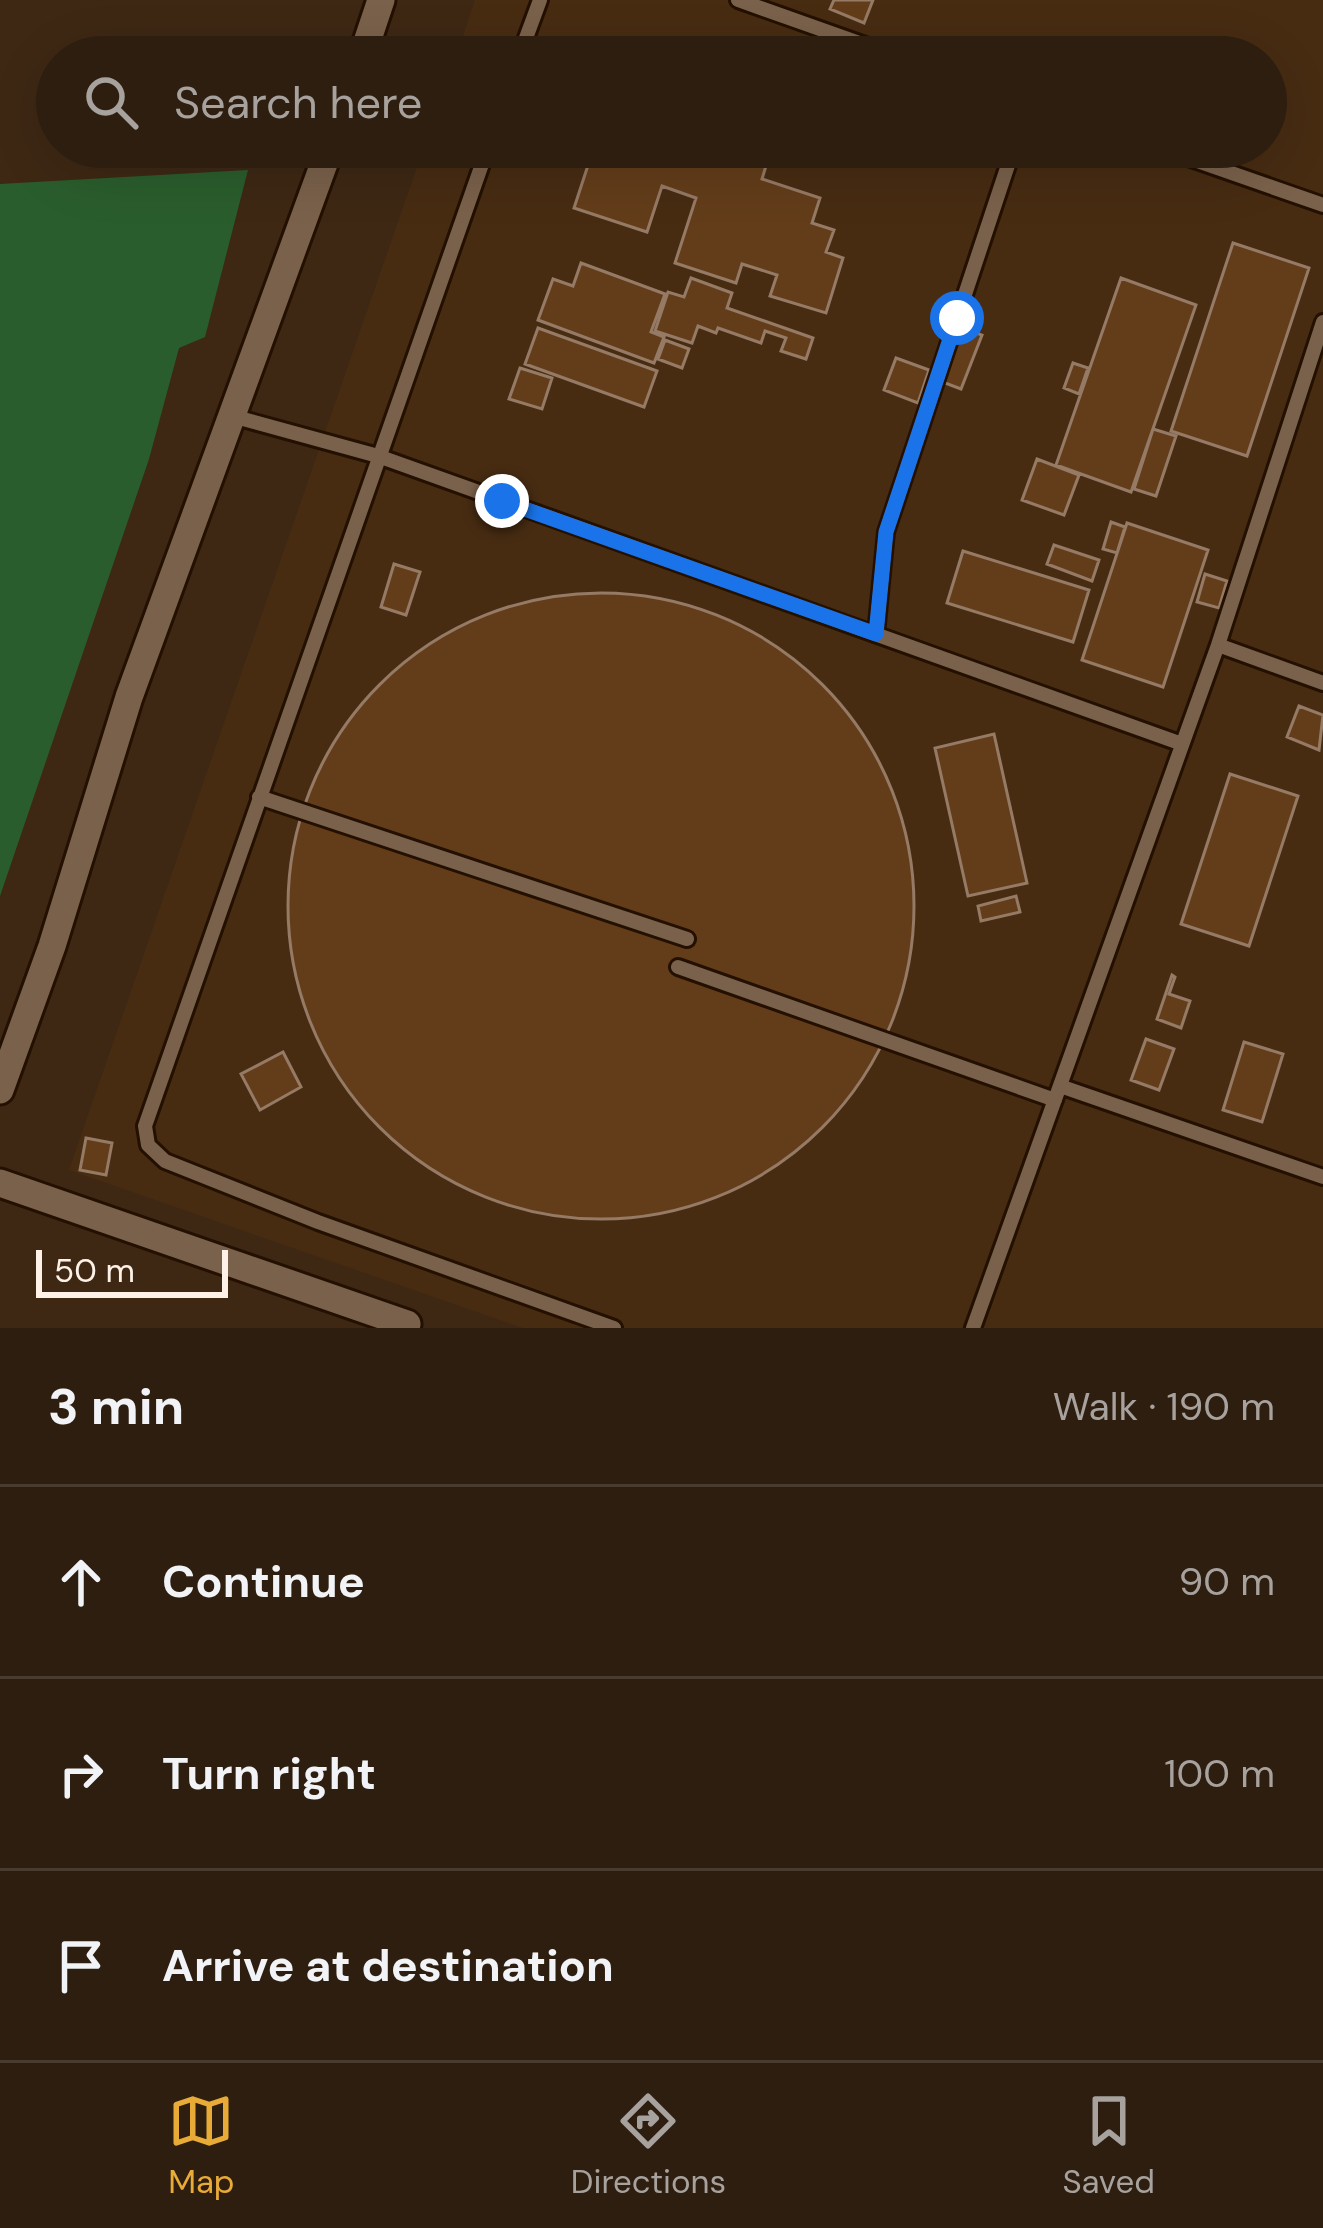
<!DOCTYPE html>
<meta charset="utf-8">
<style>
body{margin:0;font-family:"DM Sans",sans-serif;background:#362718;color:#f1f3f6}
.scale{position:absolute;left:36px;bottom:30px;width:192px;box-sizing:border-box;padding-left:12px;border:6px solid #fef2e8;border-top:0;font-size:33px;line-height:42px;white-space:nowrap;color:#fef2e8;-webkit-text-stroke:9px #3e2814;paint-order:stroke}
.stop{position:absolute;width:36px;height:36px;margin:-27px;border:9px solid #1a73e8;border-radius:50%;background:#fff}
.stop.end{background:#1a73e8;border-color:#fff;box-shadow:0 3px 12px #0008}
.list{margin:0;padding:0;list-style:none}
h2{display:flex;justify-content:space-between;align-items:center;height:156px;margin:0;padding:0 48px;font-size:51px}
h2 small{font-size:39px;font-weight:400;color:#a7a29e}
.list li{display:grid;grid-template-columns:78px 1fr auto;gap:36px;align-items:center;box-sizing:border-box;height:192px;padding:0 48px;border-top:3px solid #493c2f}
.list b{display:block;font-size:45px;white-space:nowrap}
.list em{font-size:39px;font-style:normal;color:#a7a29e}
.icon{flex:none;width:66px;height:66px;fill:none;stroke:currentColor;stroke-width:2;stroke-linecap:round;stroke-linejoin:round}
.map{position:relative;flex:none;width:1323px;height:1328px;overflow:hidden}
.search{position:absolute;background:#2e1e0f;box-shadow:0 12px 48px #0002;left:36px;right:36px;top:36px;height:132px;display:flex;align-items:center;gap:30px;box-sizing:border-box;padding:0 42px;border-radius:66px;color:#a7a29e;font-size:45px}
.sheet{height:732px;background:#2e1e0f}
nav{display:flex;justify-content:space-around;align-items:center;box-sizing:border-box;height:168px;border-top:3px solid #493c2f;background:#2e1e0f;font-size:33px;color:#a7a29e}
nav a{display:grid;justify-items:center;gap:6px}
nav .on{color:#e8ab37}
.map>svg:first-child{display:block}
.built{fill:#472c12}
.green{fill:#2a5d2d}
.building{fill:#633d1a;stroke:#957a65;stroke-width:3}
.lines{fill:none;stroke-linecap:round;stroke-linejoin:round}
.service-casing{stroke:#241000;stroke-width:20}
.minor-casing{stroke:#241000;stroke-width:33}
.service{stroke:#7a614b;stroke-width:14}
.minor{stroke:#7a614b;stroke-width:27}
.route{stroke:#1a73e8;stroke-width:15}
</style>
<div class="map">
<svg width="1323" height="1328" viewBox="0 0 1323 1328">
<rect width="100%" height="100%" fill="#3e2814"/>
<!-- built -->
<path class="built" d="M 475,0 L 1323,0 L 1323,1328 L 523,1328 L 69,1170 L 424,147 L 1266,147 L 1266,57 L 456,57 Z"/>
<!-- green -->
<path class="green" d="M 248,170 L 205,337 L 179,348 L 149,459 L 0,896 L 0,184 Z"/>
<!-- building -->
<path class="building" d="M 834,0 L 873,0 L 864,23 L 830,9 Z
M 594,147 L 743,147 L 769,156 L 762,179 L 820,198 L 812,223 L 834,230 L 826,252 L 843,258 L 826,313 L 770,296 L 777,275 L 742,264 L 736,283 L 675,263 L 696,198 L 662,186 L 647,232 L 574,208 Z
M 1233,243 L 1309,268 L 1247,456 L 1171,431 Z
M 581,263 L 665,294 L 651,332 L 664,337 L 654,363 L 538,320 L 553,279 L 573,286 Z
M 691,278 L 732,293 L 727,308 L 813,338 L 806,359 L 781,351 L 786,338 L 765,331 L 761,343 L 718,328 L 716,333 L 698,326 L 692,343 L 655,331 L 668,292 L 684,297 Z
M 1121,278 L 1196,305 L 1131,492 L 1056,465 Z
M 958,326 L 982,335 L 961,389 L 937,380 Z
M 538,328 L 657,371 L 644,407 L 525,364 Z
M 665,340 L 689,349 L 682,368 L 658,359 Z
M 896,358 L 929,370 L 918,403 L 884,390 Z
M 1073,363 L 1088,368 L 1079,394 L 1064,388 Z
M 520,368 L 552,378 L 542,409 L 509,399 Z
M 1153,429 L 1176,436 L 1156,496 L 1134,489 Z
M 1037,459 L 1079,475 L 1064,515 L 1022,500 Z
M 1111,522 L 1125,527 L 1117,553 L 1103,549 Z
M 1127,523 L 1208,550 L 1163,687 L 1082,660 Z
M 1054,545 L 1099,560 L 1092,581 L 1047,564 Z
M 963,551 L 1089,590 L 1073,642 L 947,603 Z
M 394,564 L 420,572 L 406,615 L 381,607 Z
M 1205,574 L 1227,581 L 1219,608 L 1197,602 Z
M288 906a313 313 0 1 1 626 0a313 313 0 1 1-626 0Z
M 1299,706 L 1323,715 L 1319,750 L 1287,737 Z
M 994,734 L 1027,883 L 968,896 L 935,748 Z
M 1230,774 L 1298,796 L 1249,946 L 1181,924 Z
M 1016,896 L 1020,912 L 981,921 L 978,906 Z
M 1172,975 L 1175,977 L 1169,994 L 1190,1001 L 1181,1028 L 1157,1019 Z
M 1146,1039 L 1174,1049 L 1159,1090 L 1131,1080 Z
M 1244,1042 L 1283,1054 L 1262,1122 L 1223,1110 Z
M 283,1052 L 301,1087 L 260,1110 L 241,1074 Z
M 86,1138 L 112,1143 L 106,1175 L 80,1170 Z"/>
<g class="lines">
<defs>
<path id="service" d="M 738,0 L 899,57
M 519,57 L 540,0
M 488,147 L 145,1126 L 148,1145 L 165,1161 L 318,1222 L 614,1328
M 1157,147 L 1323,205
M 232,416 L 378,456 L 1182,744
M 876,634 L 886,532 L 1014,147
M 1218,645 L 1323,683
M 259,797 L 687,939
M 678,967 L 1055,1100
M 1060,1086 L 1323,1177
M 973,1328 L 1218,645 L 1323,322"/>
<path id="minor" d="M 362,57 L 381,0
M 0,1090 L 52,946 L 129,697 L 330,147
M 0,1183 L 407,1324"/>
</defs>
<!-- service casing -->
<use href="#service" class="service-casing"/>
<!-- minor casing -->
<use href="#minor" class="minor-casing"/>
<!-- service -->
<use href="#service" class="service"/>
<!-- minor -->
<use href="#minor" class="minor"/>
</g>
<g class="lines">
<!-- route -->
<path class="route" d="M 502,501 L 876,634 L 886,532 L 957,318"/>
</g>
</svg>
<div class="scale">50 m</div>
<div class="stop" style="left:957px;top:318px"></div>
<div class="stop end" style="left:502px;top:501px"></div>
<div class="search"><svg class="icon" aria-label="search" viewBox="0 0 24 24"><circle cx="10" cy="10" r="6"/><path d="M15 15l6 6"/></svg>Search here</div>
</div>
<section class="sheet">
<h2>3 min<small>Walk · 190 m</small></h2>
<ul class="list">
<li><svg class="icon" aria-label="ahead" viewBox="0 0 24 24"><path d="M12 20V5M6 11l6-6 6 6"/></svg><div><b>Continue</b></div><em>90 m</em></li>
<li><svg class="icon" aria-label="right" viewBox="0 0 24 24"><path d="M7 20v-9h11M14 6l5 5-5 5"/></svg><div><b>Turn right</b></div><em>100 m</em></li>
<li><svg class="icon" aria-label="arrive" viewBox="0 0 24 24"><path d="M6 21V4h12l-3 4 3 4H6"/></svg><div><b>Arrive at destination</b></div></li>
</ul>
</section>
<nav>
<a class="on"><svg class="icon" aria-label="map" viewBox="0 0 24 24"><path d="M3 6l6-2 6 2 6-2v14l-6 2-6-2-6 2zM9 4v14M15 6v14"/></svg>Map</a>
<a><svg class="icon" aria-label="directions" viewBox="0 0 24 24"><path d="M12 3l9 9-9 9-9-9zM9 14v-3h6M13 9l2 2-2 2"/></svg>Directions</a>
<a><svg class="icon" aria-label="saved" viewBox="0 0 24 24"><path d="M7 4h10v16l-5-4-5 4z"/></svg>Saved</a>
</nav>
